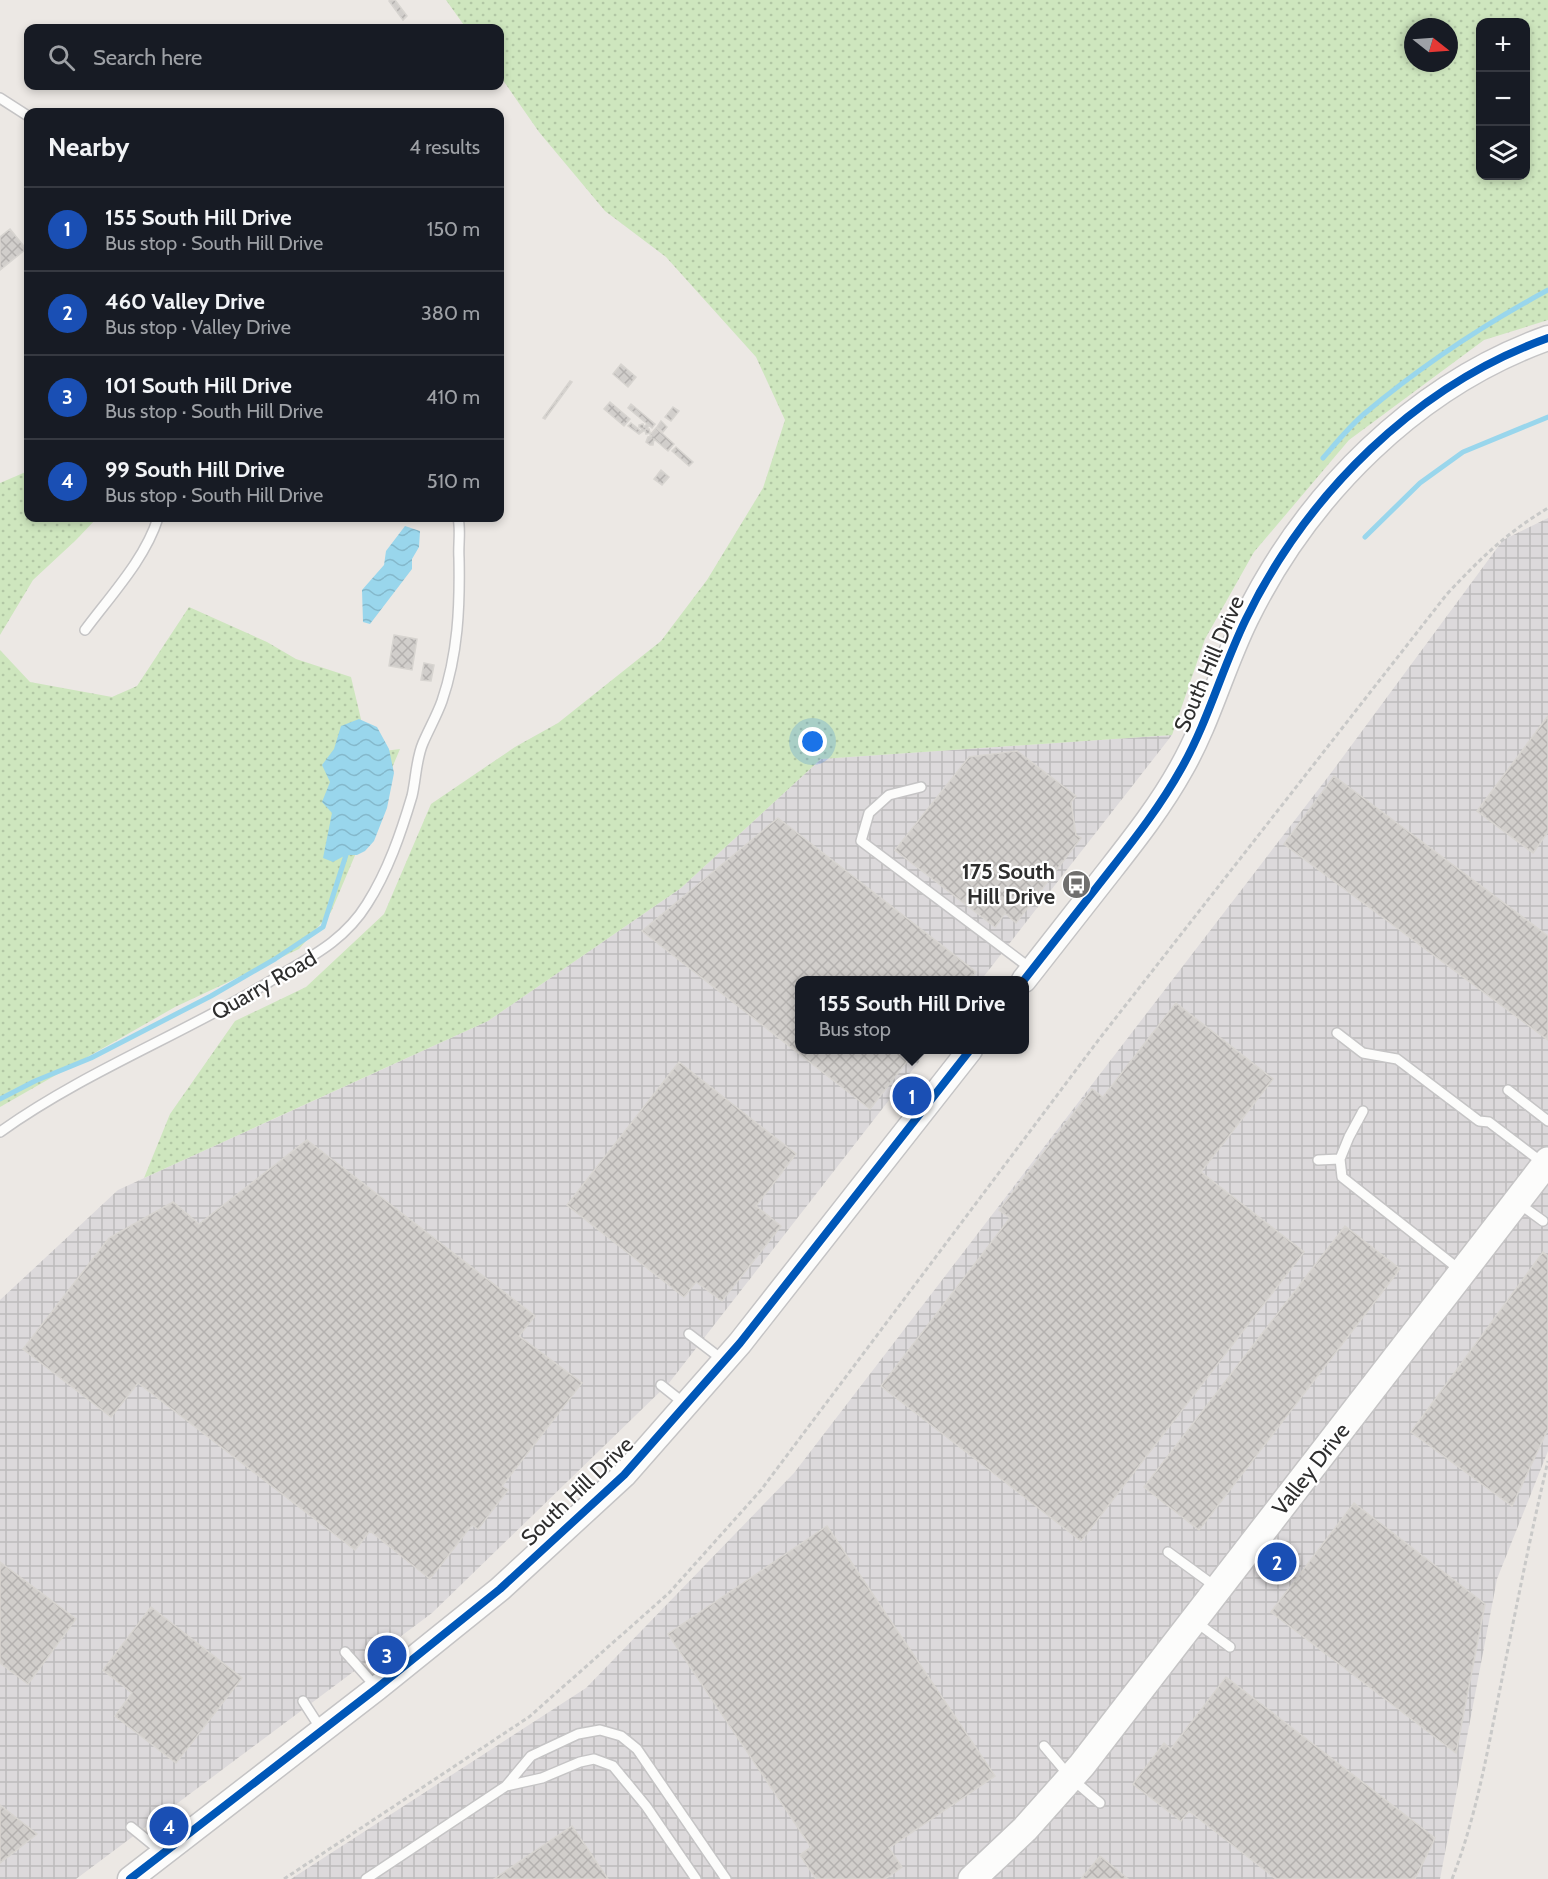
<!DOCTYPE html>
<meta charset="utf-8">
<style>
body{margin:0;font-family:Cabin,sans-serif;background:#242831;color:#f1f3f6}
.controls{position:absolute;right:18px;top:18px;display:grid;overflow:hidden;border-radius:12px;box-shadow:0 3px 9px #0003}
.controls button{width:54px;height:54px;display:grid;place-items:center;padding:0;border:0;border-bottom:2px solid #363941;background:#171b24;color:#f1f3f6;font:30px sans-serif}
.compass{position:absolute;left:1404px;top:18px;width:54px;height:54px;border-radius:50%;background:#171b24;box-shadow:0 3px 9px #0003;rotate:107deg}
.you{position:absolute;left:813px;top:742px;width:21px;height:21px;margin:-15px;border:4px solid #fff;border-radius:50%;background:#1a73e8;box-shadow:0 0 0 9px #1a73e833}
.badge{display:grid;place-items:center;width:39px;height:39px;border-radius:50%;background:#b45309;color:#fff;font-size:20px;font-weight:700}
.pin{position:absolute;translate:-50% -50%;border:3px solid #fff;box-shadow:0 2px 6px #0006}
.popup{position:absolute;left:795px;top:976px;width:234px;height:78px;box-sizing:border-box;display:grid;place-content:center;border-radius:12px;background:#171b24;filter:drop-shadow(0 2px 4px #0005);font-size:20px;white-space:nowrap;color:#9ea1a6}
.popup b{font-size:22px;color:#f1f3f6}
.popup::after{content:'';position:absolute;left:50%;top:100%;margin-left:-12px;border:12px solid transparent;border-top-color:#171b24}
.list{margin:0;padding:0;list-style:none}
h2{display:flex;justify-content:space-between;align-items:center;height:78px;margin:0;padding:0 24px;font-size:26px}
h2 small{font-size:20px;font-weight:400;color:#9ea1a6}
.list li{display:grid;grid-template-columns:39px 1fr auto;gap:18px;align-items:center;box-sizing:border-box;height:84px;padding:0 24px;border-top:2px solid #363941}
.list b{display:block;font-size:22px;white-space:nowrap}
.list p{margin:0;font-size:20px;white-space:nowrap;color:#9ea1a6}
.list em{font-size:20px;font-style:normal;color:#9ea1a6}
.icon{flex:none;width:33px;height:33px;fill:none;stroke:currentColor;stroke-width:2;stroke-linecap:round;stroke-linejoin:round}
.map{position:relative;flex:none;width:1548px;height:1879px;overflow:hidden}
.search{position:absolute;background:#171b24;box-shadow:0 3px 9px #0003;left:24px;top:24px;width:480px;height:66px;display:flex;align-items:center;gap:15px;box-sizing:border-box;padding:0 21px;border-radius:12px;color:#9ea1a6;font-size:22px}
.panel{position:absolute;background:#171b24;box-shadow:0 3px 9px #0003;left:24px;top:108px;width:480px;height:414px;border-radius:12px}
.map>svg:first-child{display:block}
.industrial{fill:url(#industrial-grid)}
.grass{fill:url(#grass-dots);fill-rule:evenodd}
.water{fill:url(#water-waves)}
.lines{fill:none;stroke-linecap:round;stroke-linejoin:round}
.stream{stroke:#99d6ec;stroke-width:5}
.building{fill:url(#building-cross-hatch);stroke:#d7d4d0;stroke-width:1.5}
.service-casing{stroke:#c5c4c5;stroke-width:12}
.tertiary-casing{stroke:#c5c4c5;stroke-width:27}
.secondary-casing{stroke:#c5c4c5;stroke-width:30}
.path{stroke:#c9c9c8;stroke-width:3;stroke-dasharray:4.5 3;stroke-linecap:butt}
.service{stroke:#fcfcfb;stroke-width:9}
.tertiary{stroke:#fcfcfb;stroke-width:24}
.secondary{stroke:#fcfcfb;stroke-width:27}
.cycleway-casing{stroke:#fff;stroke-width:11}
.cycleway{stroke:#0057b8;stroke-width:8}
.labels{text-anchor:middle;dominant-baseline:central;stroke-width:4.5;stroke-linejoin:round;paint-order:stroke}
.street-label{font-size:22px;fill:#2e2e2e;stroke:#fff}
.poi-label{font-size:22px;font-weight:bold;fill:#2e2e2e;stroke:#fff;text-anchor:end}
</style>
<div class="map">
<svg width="1548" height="1879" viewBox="0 0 1548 1879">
<defs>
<pattern id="industrial-grid" width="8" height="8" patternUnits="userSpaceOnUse" patternTransform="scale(1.5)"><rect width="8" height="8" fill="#dcd9db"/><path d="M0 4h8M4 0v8" fill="none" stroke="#bdbbbc"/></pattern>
<pattern id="grass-dots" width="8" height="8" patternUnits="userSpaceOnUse" patternTransform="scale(1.5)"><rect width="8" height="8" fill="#cee6be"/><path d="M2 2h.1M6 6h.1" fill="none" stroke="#b1c6a4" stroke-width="1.8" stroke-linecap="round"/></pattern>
<pattern id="water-waves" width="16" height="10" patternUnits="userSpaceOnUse" patternTransform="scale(1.5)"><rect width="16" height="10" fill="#99d6ec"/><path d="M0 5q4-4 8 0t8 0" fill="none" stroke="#84b8cb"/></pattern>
<pattern id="building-cross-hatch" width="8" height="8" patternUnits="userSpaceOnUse" patternTransform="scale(1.5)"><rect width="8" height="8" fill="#d1cecb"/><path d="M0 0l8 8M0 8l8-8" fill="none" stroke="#b4b1af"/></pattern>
</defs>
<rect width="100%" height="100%" fill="#ece8e4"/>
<!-- industrial -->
<path class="industrial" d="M 1548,518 L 1548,1451 L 1497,1579 L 1440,1879 L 291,1879 L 586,1688 L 794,1473 L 1331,773 L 1503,540 Z
M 1172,735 L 981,980 L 800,980 L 800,1050 L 928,1050 L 669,1383 L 432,1613 L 76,1879 L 0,1879 L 0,1300 L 118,1190 L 488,1021 L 681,888 L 821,759 Z"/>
<!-- grass -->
<path class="grass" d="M 446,0 L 1548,0 L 1548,320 L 1484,340 L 1349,440 L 1254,552 L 1205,639 L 1172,735 L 821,759 L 681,888 L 488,1021 L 144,1178 L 170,1114 L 235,1021 L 306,987 L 384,914 L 431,804 L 515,747 L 558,723 L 661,641 L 707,580 L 763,488 L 785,420 L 756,357 L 666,257 L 605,211 L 539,132 L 500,76 L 500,28 L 466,28 ZM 1526,22 L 1526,176 L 1480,176 L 1480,22 ZM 1413,27 L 1449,27 L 1449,63 L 1413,63 Z
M 28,471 L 28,518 L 97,518 L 76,540 L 33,580 L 0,635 L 0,483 Z
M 189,607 L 267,642 L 296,659 L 351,677 L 369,753 L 400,749 L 331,912 L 299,949 L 175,1007 L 0,1107 L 0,650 L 30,682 L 112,697 L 137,686 Z"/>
<!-- water -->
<path class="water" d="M 405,526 L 420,531 L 419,547 L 412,559 L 412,569 L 370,624 L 363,622 L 362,590 L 384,565 L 386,551 Z
M 359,719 L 377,727 L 389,749 L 394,773 L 387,808 L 374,841 L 365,851 L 357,855 L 346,855 L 333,862 L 323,858 L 332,813 L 322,802 L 330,782 L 322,765 L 334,749 L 341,726 Z"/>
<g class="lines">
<!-- stream -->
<path class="stream" d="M 1323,458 C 1336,443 1349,427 1364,414 C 1421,366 1483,325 1548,290
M 1365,537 L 1420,483 L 1463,452 L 1548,417
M 0,1099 L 35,1081 L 91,1058 L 211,996 L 275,959 L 323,927 L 346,855"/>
</g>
<!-- building -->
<path class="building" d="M 391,0 L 395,0 L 407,16 L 403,20 L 389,1 Z
M 10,229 L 26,249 L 0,270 L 0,237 Z
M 621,364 L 636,377 L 628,387 L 613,374 Z
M 570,381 L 572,382 L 545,419 L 543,418 Z
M 610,402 L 630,419 L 624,426 L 604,409 Z
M 631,404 L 655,424 L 652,428 L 628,408 Z
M 673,407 L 679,411 L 671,421 L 665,417 Z
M 661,421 L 667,427 L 663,432 L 657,427 Z
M 631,423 L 641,431 L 642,429 L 639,427 L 639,425 L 643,424 L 644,427 L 647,424 L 649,426 L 646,429 L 649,429 L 650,433 L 646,434 L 645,430 L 639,434 L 628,426 Z
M 656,428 L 674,444 L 668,451 L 654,439 L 653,445 L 650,445 L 646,442 L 648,437 L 652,436 L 650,435 Z
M 676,447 L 693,462 L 689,466 L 672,451 Z
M 661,470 L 669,477 L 662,485 L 654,479 Z
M 394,635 L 417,639 L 412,670 L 389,666 Z
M 424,663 L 434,665 L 431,681 L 421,680 Z
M 1548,716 L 1548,832 L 1533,853 L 1477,811 Z
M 1017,751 L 1076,796 L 1071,802 L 1076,835 L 1081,838 L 1016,923 L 1005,913 L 995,927 L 895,850 L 969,757 Z
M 1334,776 L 1548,936 L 1548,1040 L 1284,844 Z
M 778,818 L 976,972 L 970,980 L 800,980 L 800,1050 L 916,1050 L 870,1109 L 642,931 Z
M 1176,1003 L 1273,1079 L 1201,1172 L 1304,1252 L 1081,1541 L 881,1386 L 1010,1218 L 999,1210 L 1092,1089 L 1103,1097 Z
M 679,1062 L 796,1154 L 756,1206 L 781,1226 L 722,1301 L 696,1282 L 684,1297 L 567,1205 Z
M 307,1140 L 535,1316 L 519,1336 L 582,1383 L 502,1486 L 508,1490 L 478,1529 L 472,1525 L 430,1579 L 370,1531 L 355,1550 L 138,1383 L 111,1417 L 23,1349 L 109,1238 L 173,1202 L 199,1224 Z
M 1345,1226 L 1400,1269 L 1199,1530 L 1144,1487 Z
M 1543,1252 L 1548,1256 L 1548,1429 L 1512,1506 L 1411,1432 Z
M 1354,1503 L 1485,1604 L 1456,1753 L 1271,1612 Z
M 827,1526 L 995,1776 L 889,1848 L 902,1867 L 885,1879 L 816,1879 L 800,1855 L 811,1847 L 668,1634 Z
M 0,1562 L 76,1619 L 28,1684 L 0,1663 Z
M 151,1607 L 242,1678 L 176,1763 L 115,1716 L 132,1693 L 103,1670 Z
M 1226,1677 L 1435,1838 L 1415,1879 L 1276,1879 L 1189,1811 L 1181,1821 L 1133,1784 L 1164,1743 L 1171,1749 Z
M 0,1805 L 37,1834 L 0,1863 Z
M 572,1826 L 608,1879 L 494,1879 Z
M 1100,1856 L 1128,1879 L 1081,1879 Z"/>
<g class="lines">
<defs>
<path id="service" d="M 0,98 L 28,116
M 85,630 C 111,595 145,559 158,518
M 921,787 L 889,795 L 869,813 L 861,841 L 1030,968
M 1337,1033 L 1363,1053 L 1397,1059 L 1479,1121 L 1489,1122 L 1543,1163
M 1508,1090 L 1548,1121
M 0,1132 C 84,1072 181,1035 269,982 C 306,959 343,943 367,904 C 388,871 401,833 412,796 C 416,779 416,759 423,743 C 429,729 437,715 442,701 C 458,654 460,607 459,558 C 458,545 461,530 458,518
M 1340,1159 L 1349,1137 L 1363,1111
M 1318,1160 L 1340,1159 L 1342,1177 L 1460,1270
M 1518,1203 L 1543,1221
M 689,1334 L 723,1360
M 661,1385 L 685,1404
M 1168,1552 L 1216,1587
M 1196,1622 L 1230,1647
M 345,1652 L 377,1688
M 303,1701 L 321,1729
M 1044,1746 L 1071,1778 L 1100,1803
M 506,1786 L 542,1778 L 580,1762 L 594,1759 L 613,1766 L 646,1806 L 696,1879
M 131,1827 L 163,1853
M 366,1879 L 506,1786 L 531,1756 L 578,1734 L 600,1730 L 621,1736 L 637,1749 L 726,1879"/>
<path id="tertiary" d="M 1024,980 C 1053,943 1082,906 1111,869 C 1136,837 1161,805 1181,769 C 1208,722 1222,668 1246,619 C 1307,494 1416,385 1548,338
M 130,1879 L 377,1688 L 500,1589 L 624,1475 L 740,1343 L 970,1050"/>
<path id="secondary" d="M 972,1879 L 1025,1829 L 1082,1765 L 1548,1161"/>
</defs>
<!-- service casing -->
<use href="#service" class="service-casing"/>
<!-- tertiary casing -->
<use href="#tertiary" class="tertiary-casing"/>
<!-- secondary casing -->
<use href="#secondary" class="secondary-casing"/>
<!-- path -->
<path class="path" d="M 284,1879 L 529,1717 L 669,1593 L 761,1490 L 1100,1038 L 1447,594 C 1481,558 1505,534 1548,508
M 1452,1879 C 1476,1818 1487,1753 1500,1689 C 1515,1613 1530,1537 1548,1461"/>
<!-- service -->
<use href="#service" class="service"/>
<!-- tertiary -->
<use href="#tertiary" class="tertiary"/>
<!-- secondary -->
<use href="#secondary" class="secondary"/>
<defs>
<path id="cycleway" d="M 1024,980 C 1053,943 1082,906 1111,869 C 1136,837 1161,805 1181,769 C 1208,722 1222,668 1246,619 C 1307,494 1416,385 1548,338
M 130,1879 L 377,1688 L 500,1589 L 624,1475 L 740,1343 L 970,1050"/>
</defs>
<!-- cycleway casing -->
<use href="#cycleway" class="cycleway-casing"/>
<!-- cycleway -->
<use href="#cycleway" class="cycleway"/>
</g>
<!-- icons -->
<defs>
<symbol id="bus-disc" viewBox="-11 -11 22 22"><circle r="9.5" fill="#706f6e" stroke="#fff"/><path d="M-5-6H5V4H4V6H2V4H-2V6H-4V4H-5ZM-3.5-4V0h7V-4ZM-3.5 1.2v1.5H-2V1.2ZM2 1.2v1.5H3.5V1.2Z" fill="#fff"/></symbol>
</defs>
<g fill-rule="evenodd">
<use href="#bus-disc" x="1060" y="868" width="33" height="33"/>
</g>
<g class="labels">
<!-- street labels -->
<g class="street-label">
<text transform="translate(1209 664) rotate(-67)">South Hill Drive</text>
<text transform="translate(264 985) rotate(-30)">Quarry Road</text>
<text transform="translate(1311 1469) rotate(-52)">Valley Drive</text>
<text transform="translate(577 1491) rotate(-44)">South Hill Drive</text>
</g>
<!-- poi labels -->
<g class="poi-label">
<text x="1055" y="871">175 South<tspan x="1055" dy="25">Hill Drive</tspan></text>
</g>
</g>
</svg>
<div class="controls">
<button>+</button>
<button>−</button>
<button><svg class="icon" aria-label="layers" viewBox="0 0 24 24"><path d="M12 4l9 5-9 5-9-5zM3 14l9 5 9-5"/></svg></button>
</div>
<svg class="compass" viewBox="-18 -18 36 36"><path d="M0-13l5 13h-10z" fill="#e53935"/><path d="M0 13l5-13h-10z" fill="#9ea1a6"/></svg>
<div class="you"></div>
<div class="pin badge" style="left:912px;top:1096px;background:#1a4fb4">1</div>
<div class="popup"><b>155 South Hill Drive</b>Bus stop</div>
<div class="pin badge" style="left:1277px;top:1562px;background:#1a4fb4">2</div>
<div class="pin badge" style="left:387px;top:1655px;background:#1a4fb4">3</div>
<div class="pin badge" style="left:169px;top:1826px;background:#1a4fb4">4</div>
<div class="search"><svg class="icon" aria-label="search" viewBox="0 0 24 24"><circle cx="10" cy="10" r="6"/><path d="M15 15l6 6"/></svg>Search here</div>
<section class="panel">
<h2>Nearby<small>4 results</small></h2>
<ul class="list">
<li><span class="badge" style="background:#1a4fb4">1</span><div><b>155 South Hill Drive</b><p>Bus stop · South Hill Drive</p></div><em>150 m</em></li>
<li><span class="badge" style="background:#1a4fb4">2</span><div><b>460 Valley Drive</b><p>Bus stop · Valley Drive</p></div><em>380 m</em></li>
<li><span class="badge" style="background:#1a4fb4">3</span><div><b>101 South Hill Drive</b><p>Bus stop · South Hill Drive</p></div><em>410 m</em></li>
<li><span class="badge" style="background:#1a4fb4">4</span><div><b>99 South Hill Drive</b><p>Bus stop · South Hill Drive</p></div><em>510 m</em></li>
</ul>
</section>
</div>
